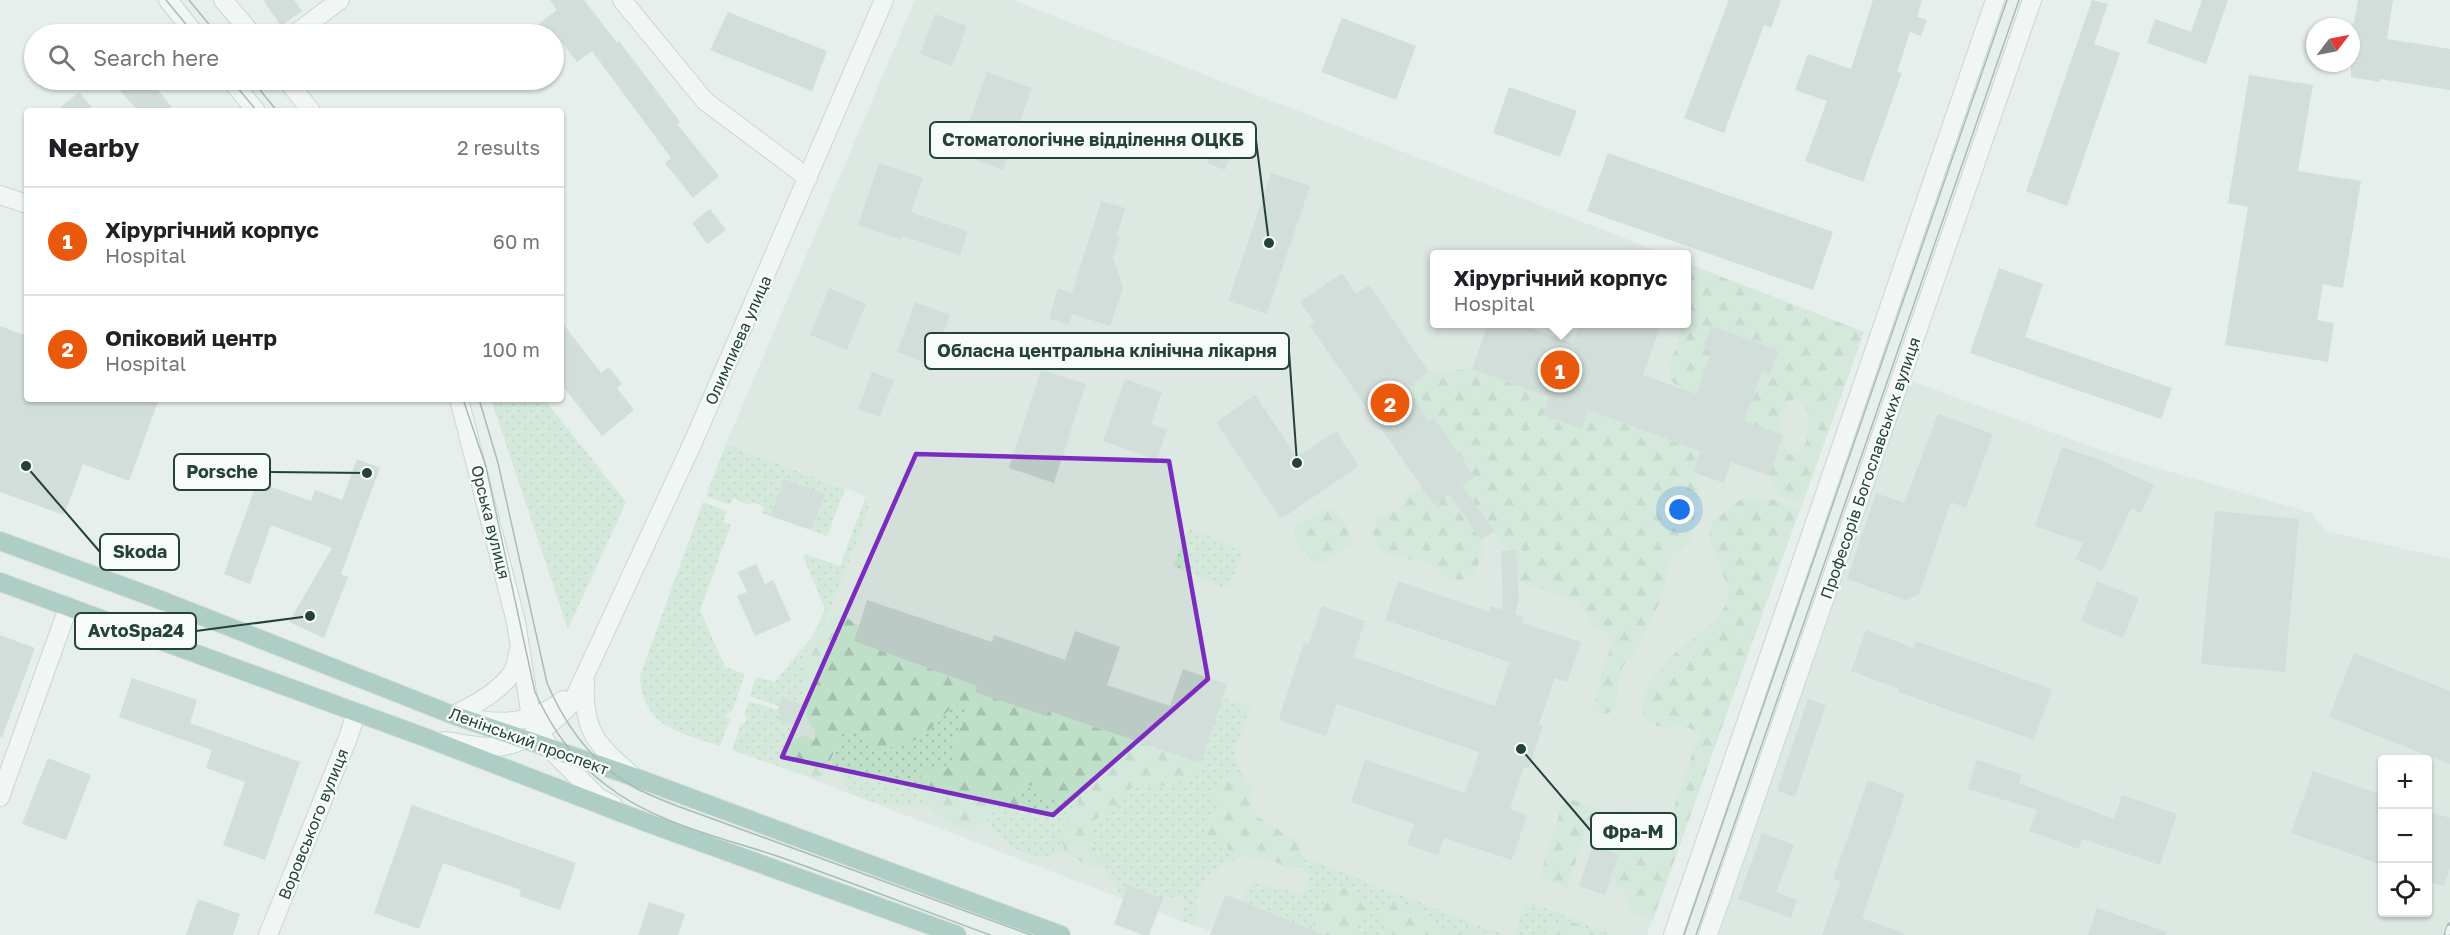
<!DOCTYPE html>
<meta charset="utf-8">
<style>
body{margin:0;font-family:"Golos Text",sans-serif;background:#f2f2f2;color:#202124}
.controls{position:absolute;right:18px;bottom:18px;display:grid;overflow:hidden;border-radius:6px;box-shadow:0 2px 4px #0004}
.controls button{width:54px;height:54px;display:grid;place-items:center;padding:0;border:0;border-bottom:2px solid #e0e0e0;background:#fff;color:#202124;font:30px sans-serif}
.compass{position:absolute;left:2306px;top:18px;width:54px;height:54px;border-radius:50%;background:#fff;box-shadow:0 2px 4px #0004;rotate:58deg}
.you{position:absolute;left:1680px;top:510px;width:21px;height:21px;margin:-15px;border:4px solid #fff;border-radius:50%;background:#1a73e8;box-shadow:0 0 0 9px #1a73e833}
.badge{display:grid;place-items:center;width:39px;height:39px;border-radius:50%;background:#ea580c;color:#fff;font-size:20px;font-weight:700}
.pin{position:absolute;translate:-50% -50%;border:3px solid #fff;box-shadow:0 2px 6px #0006}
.popup{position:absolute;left:1430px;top:250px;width:261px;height:78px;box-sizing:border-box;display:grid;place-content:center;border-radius:6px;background:#fff;filter:drop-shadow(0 2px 4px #0005);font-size:20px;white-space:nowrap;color:#757577}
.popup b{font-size:22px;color:#202124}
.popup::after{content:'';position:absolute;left:50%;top:100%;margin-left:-12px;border:12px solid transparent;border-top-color:#fff}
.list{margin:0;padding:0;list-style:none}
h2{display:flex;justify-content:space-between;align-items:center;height:78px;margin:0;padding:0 24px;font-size:26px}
h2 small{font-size:20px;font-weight:400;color:#757577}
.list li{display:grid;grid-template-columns:39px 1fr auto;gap:18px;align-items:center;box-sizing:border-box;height:108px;padding:0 24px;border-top:2px solid #e0e0e0}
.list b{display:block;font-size:22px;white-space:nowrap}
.list p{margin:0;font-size:20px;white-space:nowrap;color:#757577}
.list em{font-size:20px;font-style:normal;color:#757577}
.icon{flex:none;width:33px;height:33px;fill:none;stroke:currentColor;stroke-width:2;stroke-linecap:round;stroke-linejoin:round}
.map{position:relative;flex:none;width:2450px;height:935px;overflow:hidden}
.search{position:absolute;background:#fff;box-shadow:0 2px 4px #0004;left:24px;top:24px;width:540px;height:66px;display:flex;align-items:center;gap:15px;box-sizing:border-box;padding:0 21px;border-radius:33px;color:#757577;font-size:22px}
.panel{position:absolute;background:#fff;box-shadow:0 2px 4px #0004;left:24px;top:108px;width:540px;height:294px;border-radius:6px}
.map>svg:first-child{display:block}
.built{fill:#d4dfda;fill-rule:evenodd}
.grass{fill:url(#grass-dots)}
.forest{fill:url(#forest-firs);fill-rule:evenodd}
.building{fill:#bbcac4}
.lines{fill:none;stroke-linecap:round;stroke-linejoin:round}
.minor-casing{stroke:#a8b8b2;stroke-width:20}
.tertiary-casing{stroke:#a8b8b2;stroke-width:20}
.secondary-casing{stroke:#a4bbb3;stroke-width:20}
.primary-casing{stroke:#c2cac8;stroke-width:20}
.minor{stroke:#fff;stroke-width:18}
.tertiary{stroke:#fff;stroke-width:18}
.secondary{stroke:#fff;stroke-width:18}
.primary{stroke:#6aa596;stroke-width:18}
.tram{stroke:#5f7d75;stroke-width:1.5}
.rail-casing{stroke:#5f7d75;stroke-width:7}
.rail{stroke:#f7fbf9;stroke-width:4.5;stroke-dasharray:14;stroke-linecap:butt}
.marked{fill:none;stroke:#7b2cbf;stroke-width:4.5;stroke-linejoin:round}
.labels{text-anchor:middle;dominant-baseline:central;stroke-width:4.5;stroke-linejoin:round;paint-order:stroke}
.street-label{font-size:16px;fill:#24423a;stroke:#f7fbf9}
.leader{fill:none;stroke:#24423a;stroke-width:2}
.callout-dot{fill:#24423a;stroke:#f7fbf9;stroke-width:2}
.callout{fill:#f7fbf9;stroke:#24423a;stroke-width:2}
.callout-label{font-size:18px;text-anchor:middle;font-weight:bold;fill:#24423a}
</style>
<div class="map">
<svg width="2450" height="935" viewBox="0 0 2450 935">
<defs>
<pattern id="grass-dots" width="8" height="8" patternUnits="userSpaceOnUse" patternTransform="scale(1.5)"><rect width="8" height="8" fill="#bfe0c8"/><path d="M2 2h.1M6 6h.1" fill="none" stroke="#a4c1ad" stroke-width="1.8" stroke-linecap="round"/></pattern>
<pattern id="forest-firs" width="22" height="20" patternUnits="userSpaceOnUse" patternTransform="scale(1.5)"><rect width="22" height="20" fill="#bfe0c8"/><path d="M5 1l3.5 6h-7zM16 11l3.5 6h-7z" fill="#a4c1ad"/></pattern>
</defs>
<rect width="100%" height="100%" fill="#e6efeb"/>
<!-- built -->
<path class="built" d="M 915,0 L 1013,0 L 1665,254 L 1434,254 L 1434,324 L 1686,324 L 1686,263 L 1864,332 L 1647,935 L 1293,935 L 1297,924 L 1225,896 L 1211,931 L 1158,912 L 1163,899 L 1129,886 L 1123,899 L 778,766 L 805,705 L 805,678 L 869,509 L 866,496 L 726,444 Z
M 1908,380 L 2117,456 L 2312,513 L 2325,531 L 2450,559 L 2450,935 L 1719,935 ZM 2382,760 L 2428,760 L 2428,912 L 2382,912 Z"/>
<!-- grass -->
<path class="grass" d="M 491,399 L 544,399 L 626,502 L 568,629 Z
M 726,444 L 845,489 L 827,536 L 811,530 L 824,494 L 784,479 L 770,516 L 762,513 L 764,507 L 752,502 L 750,505 L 733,498 L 730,505 L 706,496 Z
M 866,496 L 869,509 L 827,619 L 821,623 L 807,651 L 803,668 L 805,678 L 805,705 L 786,698 L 783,704 L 780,703 L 779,706 L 750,696 L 756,677 L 775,682 L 813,635 L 825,609 L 803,556 L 807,555 L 840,566 Z
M 703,502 L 727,512 L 723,522 L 731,525 L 700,610 L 725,667 L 745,674 L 732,712 L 729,711 L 726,717 L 730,719 L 720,746 C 680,732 642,727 640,676 Z
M 1189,528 L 1244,551 L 1228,589 L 1173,566 Z
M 1223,697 L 1251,708 L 1234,750 L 1241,774 L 1222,777 L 1223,807 L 1216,814 L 1226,838 L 1228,852 L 1241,858 C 1219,865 1199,875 1197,902 C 1196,911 1198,917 1193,925 L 1181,921 L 1181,911 L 1186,905 L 1183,896 L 1163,899 L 1129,885 L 1123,899 L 1101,864 L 1100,854 L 1091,845 L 1090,832 L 1094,820 L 1115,809 L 1130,789 L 1139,784 L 1161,786 L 1192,775 L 1201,763 Z
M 749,701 L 777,710 L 777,712 L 780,714 L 778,720 L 796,726 L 778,766 L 732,750 L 741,724 L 744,725 L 747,717 L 744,715 Z
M 954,705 L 970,706 C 968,718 960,725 955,736 C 951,746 952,759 952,770 L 919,796 L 928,806 C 909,808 870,805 854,794 C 845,787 838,772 831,764 L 839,738 L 845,729 L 855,731 L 942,715 Z
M 1019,784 L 1035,786 L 1080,803 L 1069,815 L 1060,835 L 1066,853 C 1058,853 1044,857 1037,856 C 1013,853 1001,837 985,821 L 999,806 L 1019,795 Z
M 1300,853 L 1305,858 L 1504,935 L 1470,932 L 1455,934 L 1441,931 L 1423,911 L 1386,934 L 1387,935 L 1354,935 L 1362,918 L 1317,915 L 1311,929 L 1225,895 L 1246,901 L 1247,888 L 1254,881 C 1271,889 1281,885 1297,895 L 1308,887 L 1308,874 L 1301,867 L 1288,870 Z
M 1531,902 L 1614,935 L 1600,935 L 1552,924 L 1544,935 L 1514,935 L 1525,905 Z"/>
<!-- forest -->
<path class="forest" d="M 1686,263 L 1864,332 L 1803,502 L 1789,500 L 1778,493 L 1744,421 L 1762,371 L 1770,373 L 1778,350 L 1711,326 L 1703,348 L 1711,351 L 1714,394 L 1678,400 L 1682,389 L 1671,381 L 1668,364 L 1677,347 L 1680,324 L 1686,324 ZM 1794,398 L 1804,405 L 1810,414 L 1806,443 L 1799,453 L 1788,454 L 1784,446 L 1785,435 L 1780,427 L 1780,414 Z
M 1472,369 L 1549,397 L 1543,415 L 1581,429 L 1588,410 L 1700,451 L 1693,472 L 1699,490 L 1694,529 L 1689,543 L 1672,556 L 1666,573 L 1666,586 L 1659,604 L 1632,658 C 1604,672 1636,726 1591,711 L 1613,639 L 1592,625 L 1578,601 L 1518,581 L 1517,564 L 1462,485 L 1474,476 L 1434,418 L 1429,421 L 1407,388 L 1429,372 Z
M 1423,489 L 1434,504 L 1449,494 L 1484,544 C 1482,553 1480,565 1474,572 C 1461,588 1439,577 1431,562 L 1392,557 L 1377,547 L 1373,533 L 1378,516 L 1398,511 L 1411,493 Z
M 1757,497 L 1774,500 L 1799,511 L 1653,920 L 1629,911 C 1631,894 1624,889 1610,883 L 1619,854 L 1606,850 L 1619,807 L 1668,824 L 1700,732 L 1680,725 C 1665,731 1657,727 1644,717 L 1642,707 L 1647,685 L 1672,656 L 1718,618 L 1728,601 L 1728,587 L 1709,538 L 1711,523 L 1740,500 Z
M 1327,507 C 1342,516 1350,528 1352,544 L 1320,565 C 1306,555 1294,546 1293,528 Z
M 839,613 L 859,626 L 855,641 L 977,686 L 975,692 L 1046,716 L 1048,711 L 1201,763 L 1192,775 L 1179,783 L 1161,786 L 1139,784 L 1130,789 L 1115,809 L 1094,820 C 1084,846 1097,842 1101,864 L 1092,868 L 1066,853 L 1060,836 L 1069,815 L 1079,803 L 1046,797 L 1035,786 L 1019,784 L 1021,814 L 999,806 L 971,832 C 948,823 924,810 915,785 C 926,768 932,762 952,769 C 952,758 951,746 955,736 C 960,724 968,719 970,706 L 954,705 L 924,736 L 908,743 L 874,751 L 855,731 L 845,729 C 835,746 832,762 820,780 L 778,766 L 787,746 L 801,735 L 815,740 L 815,731 L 806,717 L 807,700 L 803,668 L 807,651 L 821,623 Z
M 1241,774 L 1255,790 L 1249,799 L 1258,817 L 1299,843 L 1300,853 L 1288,870 C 1272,854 1249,861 1228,852 L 1226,838 L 1212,843 L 1205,832 L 1208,818 L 1216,814 L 1223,807 L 1214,797 L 1222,777 Z
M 1565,797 L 1601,810 L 1594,832 L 1586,830 L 1567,889 L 1539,877 Z
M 1338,888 C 1350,887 1360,893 1365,904 L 1362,918 L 1354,935 L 1293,935 L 1298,924 L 1311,929 L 1326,899 Z
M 1394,901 L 1423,911 L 1441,931 L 1455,934 L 1470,932 L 1487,935 L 1387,935 L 1380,918 L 1387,905 Z
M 1570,921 L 1600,934 L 1600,935 L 1544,935 L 1552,924 Z"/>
<!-- building -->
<path class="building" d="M 263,0 L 294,0 L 302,11 L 281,26 Z
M 550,0 L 584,0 L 617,43 L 619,41 L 680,122 L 677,124 L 719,176 L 693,198 L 665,163 L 671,158 L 592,51 L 577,62 L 555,34 L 526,34 L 557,10 Z
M 1729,0 L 1781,0 L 1771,28 L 1764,25 L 1724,133 L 1684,118 Z
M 1873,0 L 1922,0 L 1917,17 L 1927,20 L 1921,36 L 1910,32 L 1897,72 L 1902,73 L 1863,182 L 1805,161 L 1827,101 L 1795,90 L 1808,54 L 1851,69 Z
M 2092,0 L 2108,4 L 2094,44 L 2120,53 L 2067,206 L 2026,191 Z
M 2202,0 L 2228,0 L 2206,64 L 2147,43 L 2155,19 L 2191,32 Z
M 2358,0 L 2393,0 L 2387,39 L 2450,49 L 2450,90 L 2380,79 L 2380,82 L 2351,77 L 2351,23 L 2354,23 Z
M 728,12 L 827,51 L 812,91 L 710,50 Z
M 935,14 L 967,26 L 952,66 L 920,54 Z
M 1342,18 L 1416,46 L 1396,100 L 1321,72 Z
M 987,72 L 1032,88 L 1003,170 L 958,153 Z
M 2249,75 L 2313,85 L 2298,171 L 2361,181 L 2343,288 L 2323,284 L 2317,320 L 2334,323 L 2328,362 L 2225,345 L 2248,207 L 2228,203 Z
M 111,80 L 150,80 L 175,111 L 138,111 Z
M 1509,87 L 1577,111 L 1560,157 L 1493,133 Z
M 79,92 L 95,111 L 56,111 Z
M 1218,135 L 1236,141 L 1225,170 L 1207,163 Z
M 1608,153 L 1833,232 L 1813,290 L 1587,211 Z
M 879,163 L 923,178 L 911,212 L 968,231 L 960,255 L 903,236 L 901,240 L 858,225 Z
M 1271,173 L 1310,186 L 1267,314 L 1228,301 Z
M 1101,201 L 1125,208 L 1117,235 L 1120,236 L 1113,257 L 1123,288 L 1110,326 L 1072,314 L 1069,325 L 1049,319 L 1058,288 L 1072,293 Z
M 710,209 L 726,230 L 707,244 L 692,223 Z
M 1999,268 L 2043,284 L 2025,337 L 2172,388 L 2161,419 L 1970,353 Z
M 1342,273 L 1356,294 L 1369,285 L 1429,372 L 1407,388 L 1429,421 L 1434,418 L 1474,477 L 1462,485 L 1494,531 L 1481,540 L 1449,494 L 1434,505 L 1310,326 L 1314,322 L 1300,302 Z
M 829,288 L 866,304 L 847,350 L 810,335 Z
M 915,302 L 950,315 L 932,365 L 897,352 Z
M 561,321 L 601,373 L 609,367 L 622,384 L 617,388 L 634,410 L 602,436 L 561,384 Z
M 1488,324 L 1519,324 L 1573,343 L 1580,324 L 1661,324 L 1643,375 L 1696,394 L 1711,351 L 1703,348 L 1711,326 L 1778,350 L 1770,374 L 1762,371 L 1744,421 L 1783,435 L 1769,476 L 1731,462 L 1724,483 L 1693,472 L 1700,451 L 1588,410 L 1582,429 L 1543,415 L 1549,397 L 1472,369 Z
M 0,326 L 27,336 L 27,399 L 159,399 L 129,481 L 83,464 L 64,515 L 0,492 Z
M 1041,370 L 1086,384 L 1054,483 L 1009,468 Z
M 872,372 L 894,380 L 880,417 L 858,409 Z
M 1125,379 L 1162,392 L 1151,424 L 1167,430 L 1157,460 L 1103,441 Z
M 1255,395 L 1297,457 L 1336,431 L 1359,466 L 1281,519 L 1216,422 Z
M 1938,414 L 1993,434 L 1966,508 L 1951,502 L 1919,594 L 1906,600 L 1847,579 L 1876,493 L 1904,503 Z
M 2062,447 L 2100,460 L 2154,485 L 2141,513 L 2131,508 L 2102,571 L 2075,559 L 2083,543 L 2035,526 Z
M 357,459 L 380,468 L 341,574 L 348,577 L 324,638 L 289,622 L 332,548 L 271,525 L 250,584 L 224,574 L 257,482 L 311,501 L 315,490 L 342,500 Z
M 784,479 L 825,494 L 811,530 L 770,516 Z
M 2215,511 L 2299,519 L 2285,672 L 2201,664 Z
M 1516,550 L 1519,600 L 1515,614 L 1524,617 L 1522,623 L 1581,642 L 1567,682 L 1555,678 L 1539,724 L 1543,726 L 1529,768 L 1524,767 L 1510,809 L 1527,815 L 1512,860 L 1444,838 L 1438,855 L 1407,845 L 1414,824 L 1351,802 L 1365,760 L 1465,793 L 1479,752 L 1337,704 L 1326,736 L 1283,722 L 1279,718 L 1304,643 L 1309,644 L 1322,606 L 1365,621 L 1353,657 L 1495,706 L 1509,662 L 1385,620 L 1398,581 L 1489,612 L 1490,606 L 1503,610 L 1501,551 Z
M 756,564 L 765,584 L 773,580 L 791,620 L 755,636 L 737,596 L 747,592 L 738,572 Z
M 2097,581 L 2139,598 L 2123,638 L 2081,621 Z
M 867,600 L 992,642 L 994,635 L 1065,660 L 1075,631 L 1120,647 L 1107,685 L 1170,706 L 1183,669 L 1227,684 L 1201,763 L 1048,711 L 1046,716 L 975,692 L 977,686 L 854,641 Z
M 1866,630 L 1914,648 L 1916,641 L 2052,689 L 2034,740 L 1898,692 L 1899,689 L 1851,671 Z
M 0,635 L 35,648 L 2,737 L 0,737 Z
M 2354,653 L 2450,691 L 2450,764 L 2329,717 Z
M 132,678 L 197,700 L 190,723 L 300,762 L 265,860 L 223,845 L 245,782 L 206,768 L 212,750 L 119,717 Z
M 782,697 L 805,705 L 796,726 L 778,720 L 780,714 L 777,712 Z
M 1808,699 L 1826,705 L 1795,797 L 1777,791 Z
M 48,758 L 91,775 L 66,840 L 22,824 Z
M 1977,760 L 2022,774 L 2019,783 L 2114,819 L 2122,795 L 2177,814 L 2160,865 L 2082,839 L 2079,849 L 2029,831 L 2037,810 L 1968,789 Z
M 2313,771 L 2382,795 L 2382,865 L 2291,833 Z
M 1868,780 L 1905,794 L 1862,918 L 1904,933 L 1904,935 L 1822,935 L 1841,881 L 1833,879 Z
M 412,805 L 576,863 L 560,910 L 519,896 L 521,890 L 443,863 L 419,929 L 374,913 Z
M 2427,811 L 2450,818 L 2450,868 L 2444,886 L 2427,881 Z
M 1762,833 L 1794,845 L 1776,892 L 1797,900 L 1791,918 L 1738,899 Z
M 1593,845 L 1619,854 L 1605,895 L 1579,886 Z
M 1128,885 L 1163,899 L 1149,935 L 1143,935 L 1114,924 Z
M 1225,895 L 1323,934 L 1323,935 L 1210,935 Z
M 198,899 L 240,914 L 233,935 L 186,935 Z
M 649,902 L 685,914 L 678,935 L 638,935 Z
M 2097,908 L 2167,932 L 2166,935 L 2088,935 Z"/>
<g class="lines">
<defs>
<path id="minor" d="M 168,0 L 195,34
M 223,0 L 252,34
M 622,0 L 705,101 L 808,178
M 295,34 L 340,0
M 231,80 L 256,111
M 287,80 L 311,111
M 0,195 L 27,204
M 459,399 L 516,622 L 531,717 L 551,750 L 599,798 L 613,805
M 453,715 C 473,706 499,692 512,673 C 516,667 517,657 519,650
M 0,797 L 68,608
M 268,935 L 348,738 L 356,713"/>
<path id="tertiary" d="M 1673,935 L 1995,0
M 1708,935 L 2032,0"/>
<path id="secondary" d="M 585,682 C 582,732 598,746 634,777
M 479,720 C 510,725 539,719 563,700
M 445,741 C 460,743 476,747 492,747 C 523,747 552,725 572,703 L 694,440 L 884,0"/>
<path id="primary" d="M 0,541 L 166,602 L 453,715 L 637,778 L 1061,935
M 0,582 L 424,737 L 648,823 L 957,935"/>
</defs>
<!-- minor casing -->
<use href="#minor" class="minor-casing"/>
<!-- tertiary casing -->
<use href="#tertiary" class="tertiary-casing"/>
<!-- secondary casing -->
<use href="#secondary" class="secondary-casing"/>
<!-- primary casing -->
<use href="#primary" class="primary-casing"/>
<!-- minor -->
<use href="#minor" class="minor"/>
<!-- tertiary -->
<use href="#tertiary" class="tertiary"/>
<!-- secondary -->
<use href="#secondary" class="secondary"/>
<!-- primary -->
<use href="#primary" class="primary"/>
<!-- tram -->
<path class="tram" d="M 166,0 L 194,34
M 189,0 L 217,34
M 231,80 L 257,111
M 252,80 L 277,111
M 463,399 L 486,467 L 535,692 C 551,727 575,762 606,785 C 654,823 720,837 777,856 C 848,881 919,909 990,935
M 479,399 L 498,463 L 547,683 C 565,725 593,764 634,787 C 648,795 665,801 680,807 L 1031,935
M 1684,935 L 2007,0
M 1696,935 L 2019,0"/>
<defs>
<path id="rail" d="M 2447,935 L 2450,926"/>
</defs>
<!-- rail casing -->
<use href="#rail" class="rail-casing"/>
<!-- rail -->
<use href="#rail" class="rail"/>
</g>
<!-- marked area -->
<path d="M0 0H2450V935H0ZM 916,454 L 1169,461 L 1208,679 L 1053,815 L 782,757 Z" fill="#e6efeb" fill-opacity=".55" fill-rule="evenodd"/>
<path class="marked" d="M 916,454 L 1169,461 L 1208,679 L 1053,815 L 782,757 Z"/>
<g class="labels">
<!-- street labels -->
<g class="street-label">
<text transform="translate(738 340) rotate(-66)">Олимпиева улица</text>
<text transform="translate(1870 468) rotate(-71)">Професорів Богославських вулиця</text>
<text transform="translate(491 522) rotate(76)">Орська вулиця</text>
<text transform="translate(529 741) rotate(20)">Ленінський проспект</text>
<text transform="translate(313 824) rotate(-68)">Воровського вулиця</text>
</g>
</g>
<!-- callouts -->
<path class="leader" d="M1269 243L1256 140M1297 463L1289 351M367 473L270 472M26 466L100 552M310 616L196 631M1521 749L1591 831"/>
<g class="callout-dot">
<circle cx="1269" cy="243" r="6"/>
<circle cx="1297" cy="463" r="6"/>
<circle cx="367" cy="473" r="6"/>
<circle cx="26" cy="466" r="6"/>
<circle cx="310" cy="616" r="6"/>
<circle cx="1521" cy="749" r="6"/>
</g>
<g class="callout">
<rect x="930" y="122" width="326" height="36" rx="6"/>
<rect x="925" y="333" width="364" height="36" rx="6"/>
<rect x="174" y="454" width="96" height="36" rx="6"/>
<rect x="100" y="534" width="79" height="36" rx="6"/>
<rect x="75" y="613" width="121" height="36" rx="6"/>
<rect x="1591" y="813" width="85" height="36" rx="6"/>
</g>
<g class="callout-label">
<text x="1093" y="146">Стоматологічне відділення ОЦКБ</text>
<text x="1107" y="357">Обласна центральна клінічна лікарня</text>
<text x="222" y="478">Porsche</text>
<text x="140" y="558">Skoda</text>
<text x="136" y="637">AvtoSpa24</text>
<text x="1633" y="838">Фра-М</text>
</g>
</svg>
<div class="controls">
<button>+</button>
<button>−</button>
<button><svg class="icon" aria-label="locate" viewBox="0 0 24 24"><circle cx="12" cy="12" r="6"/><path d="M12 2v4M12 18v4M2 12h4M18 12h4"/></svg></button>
</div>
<svg class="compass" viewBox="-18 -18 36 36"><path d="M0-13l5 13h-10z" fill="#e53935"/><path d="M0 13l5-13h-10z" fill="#757577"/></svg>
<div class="you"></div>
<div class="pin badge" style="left:1560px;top:370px">1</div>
<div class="popup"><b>Хірургічний корпус</b>Hospital</div>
<div class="pin badge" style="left:1390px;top:403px">2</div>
<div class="search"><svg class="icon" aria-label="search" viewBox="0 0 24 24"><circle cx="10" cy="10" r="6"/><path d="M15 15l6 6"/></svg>Search here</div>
<section class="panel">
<h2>Nearby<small>2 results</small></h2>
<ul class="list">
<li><span class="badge">1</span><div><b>Хірургічний корпус</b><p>Hospital</p></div><em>60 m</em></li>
<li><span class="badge">2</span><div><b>Опіковий центр</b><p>Hospital</p></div><em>100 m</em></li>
</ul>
</section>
</div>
